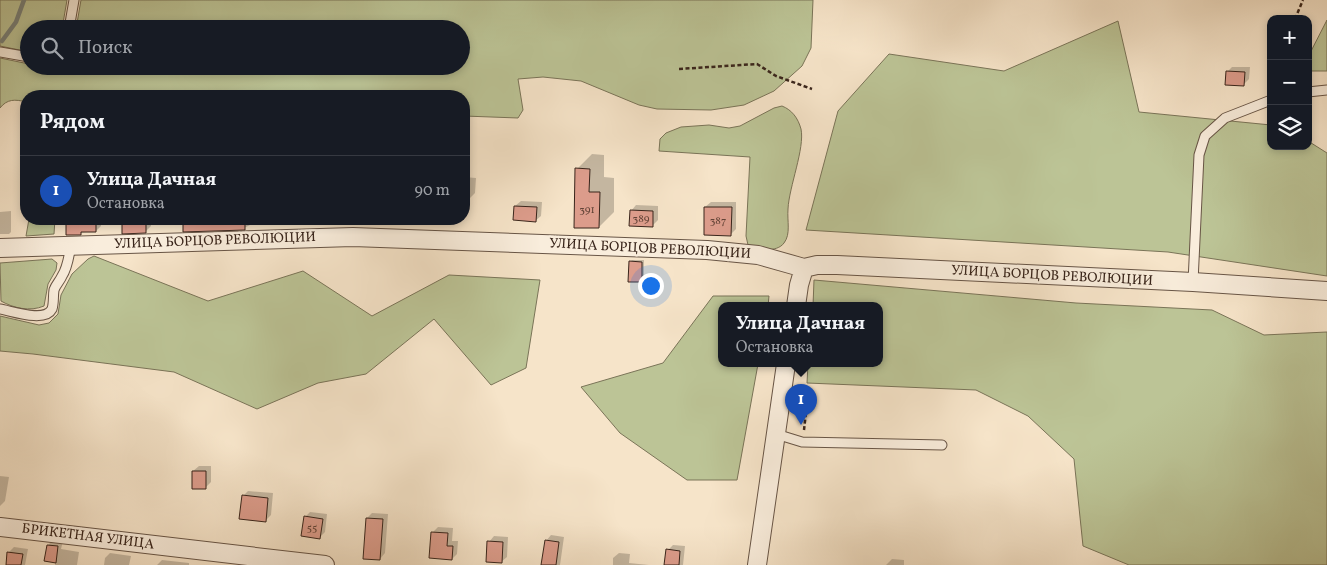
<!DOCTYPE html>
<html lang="ru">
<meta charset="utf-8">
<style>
body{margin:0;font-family:Vollkorn,serif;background:#20242c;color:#f1f3f6}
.controls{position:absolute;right:15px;top:15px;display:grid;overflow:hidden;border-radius:10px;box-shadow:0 2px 8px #0003}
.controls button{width:45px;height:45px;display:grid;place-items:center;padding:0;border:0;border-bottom:1px solid #363941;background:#171b24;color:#f1f3f6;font:25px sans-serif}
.you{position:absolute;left:650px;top:285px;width:18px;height:18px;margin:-12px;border:4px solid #fff;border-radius:50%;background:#1a73e8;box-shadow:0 0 0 8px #1a73e833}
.badge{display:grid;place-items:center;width:32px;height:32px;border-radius:50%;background:#1a73e8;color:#fff;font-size:16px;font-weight:700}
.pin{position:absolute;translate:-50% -41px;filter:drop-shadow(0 1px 2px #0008)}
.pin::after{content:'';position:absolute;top:26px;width:18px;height:15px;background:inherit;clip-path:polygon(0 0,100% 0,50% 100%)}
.popup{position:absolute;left:718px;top:302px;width:165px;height:65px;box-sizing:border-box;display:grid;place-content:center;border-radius:10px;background:#171b24;filter:drop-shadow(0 1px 4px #0005);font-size:16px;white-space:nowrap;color:#9ea1a6}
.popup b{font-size:19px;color:#f1f3f6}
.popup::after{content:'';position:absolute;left:50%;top:100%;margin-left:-10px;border:10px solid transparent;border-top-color:#171b24}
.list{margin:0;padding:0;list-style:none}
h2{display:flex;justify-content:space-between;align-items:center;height:65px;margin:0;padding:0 20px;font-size:21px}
h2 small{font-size:16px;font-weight:400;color:#9ea1a6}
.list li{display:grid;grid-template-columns:32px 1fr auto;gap:15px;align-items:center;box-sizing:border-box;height:70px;padding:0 20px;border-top:1px solid #363941}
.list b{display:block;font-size:19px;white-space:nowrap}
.list p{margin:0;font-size:16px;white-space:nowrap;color:#9ea1a6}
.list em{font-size:16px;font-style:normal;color:#9ea1a6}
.icon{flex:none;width:28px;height:28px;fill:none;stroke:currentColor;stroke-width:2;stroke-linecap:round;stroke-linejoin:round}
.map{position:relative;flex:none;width:1327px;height:565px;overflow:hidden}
.search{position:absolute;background:#171b24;box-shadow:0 2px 8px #0003;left:20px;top:20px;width:450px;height:55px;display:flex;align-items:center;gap:12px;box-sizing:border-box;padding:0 18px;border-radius:28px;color:#9ea1a6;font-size:19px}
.panel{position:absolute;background:#171b24;box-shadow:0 2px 8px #0003;left:20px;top:90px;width:450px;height:135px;border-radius:20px}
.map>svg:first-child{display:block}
.green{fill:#bcc496;stroke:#7a7458}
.shadow{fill:#0003}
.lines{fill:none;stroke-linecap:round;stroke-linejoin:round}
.stream{stroke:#76817b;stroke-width:4.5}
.building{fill:#dc9c8b;stroke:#39251b}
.lane-casing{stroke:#685546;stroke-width:11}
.street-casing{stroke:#685546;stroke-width:20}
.path{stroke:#39251b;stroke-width:2.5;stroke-dasharray:4 2.5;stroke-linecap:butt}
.lane{stroke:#f9eddc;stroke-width:9}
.street{stroke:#f9eddc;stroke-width:18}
.labels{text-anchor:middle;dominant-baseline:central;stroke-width:4.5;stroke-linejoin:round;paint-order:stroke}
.number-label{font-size:11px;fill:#624337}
.street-label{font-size:14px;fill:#39251b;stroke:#f9eddc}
</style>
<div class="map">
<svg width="1327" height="565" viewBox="0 0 1327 565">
<rect width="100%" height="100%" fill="#f6e4c9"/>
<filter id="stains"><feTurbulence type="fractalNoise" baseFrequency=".004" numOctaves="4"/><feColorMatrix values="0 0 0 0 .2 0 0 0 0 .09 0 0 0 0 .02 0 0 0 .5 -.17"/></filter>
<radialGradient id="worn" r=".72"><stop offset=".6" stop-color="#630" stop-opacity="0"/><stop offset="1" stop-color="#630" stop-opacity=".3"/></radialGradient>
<!-- green -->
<path class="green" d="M 0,0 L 67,0 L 62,29 L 29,29 L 29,52 L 0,46 Z
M 81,0 L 813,0 L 811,48 L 802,66 L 774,91 L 744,105 L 711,110 L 657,109 L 639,105 L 581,81 L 543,77 L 518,79 L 523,110 L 518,118 L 464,116 L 464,96 L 26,96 L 26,102 C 15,99 7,99 0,108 L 0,58 L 29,64 L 29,66 L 461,66 L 461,29 L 76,29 Z
M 1327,20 L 1327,71 L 1308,71 L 1308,57 Z
M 1118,21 L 1139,112 L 1271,125 L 1271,146 L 1308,146 L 1308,141 L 1327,153 L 1327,276 L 1168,252 L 806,230 L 838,111 L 889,54 L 1004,71 Z
M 782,106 C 792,110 798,118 801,129 C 805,148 789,187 788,209 C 787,221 791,234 784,243 C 777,253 756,250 748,245 L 746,236 L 750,157 L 659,151 L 660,139 L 666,133 L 681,127 L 709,125 L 729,128 L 740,126 L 774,108 Z
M 29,219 L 55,219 L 54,234 L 26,236 Z
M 94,256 L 208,301 L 303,271 L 372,316 L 449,275 L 540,280 L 526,368 L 491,385 L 434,319 L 366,374 L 318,383 L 257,409 L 174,372 L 33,354 L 0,351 L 0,316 L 39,325 L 49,323 L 58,314 L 61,295 L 72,274 L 88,259 Z
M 52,259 L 57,263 L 56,270 L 48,284 L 44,306 C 30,312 13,308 1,301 L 0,263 Z
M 814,280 L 1076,303 L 1212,310 L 1264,335 L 1327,332 L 1327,565 L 1129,565 L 1083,546 L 1074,459 L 1028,416 L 976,390 L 807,383 L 808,364 L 880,364 L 880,306 L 813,306 Z
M 713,296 L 769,296 L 768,306 L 722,306 L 722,364 L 758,364 L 737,480 L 687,480 L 620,433 L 581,387 L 663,363 Z"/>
<!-- shadow -->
<path class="shadow" d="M 1232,67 L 1250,67 L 1249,79 L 1244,84 L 1227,72 Z
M 592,154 L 604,155 L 604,177 L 614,178 L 614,212 L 599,227 L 577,169 Z
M 464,177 L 476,178 L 475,193 L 470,198 L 464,198 Z
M 521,201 L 542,202 L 541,216 L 535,221 L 515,206 Z
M 711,202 L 736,202 L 736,229 L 731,234 L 705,207 Z
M 636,205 L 658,206 L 658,220 L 652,226 L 631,211 Z
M 11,211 L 11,232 L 9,234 L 0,234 L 0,212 Z
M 67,219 L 101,219 L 101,226 L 96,231 L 68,234 Z
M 123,219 L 159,219 L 157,221 L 151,221 L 151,226 L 145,232 L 124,232 Z
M 227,219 L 252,219 L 252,224 L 244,228 L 227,229 Z
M 632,260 L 644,260 L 644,279 L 641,281 L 630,262 Z
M 199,466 L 211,466 L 211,482 L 206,487 L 193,471 Z
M 0,476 L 9,477 L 5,501 L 0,506 Z
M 248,491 L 273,493 L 271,515 L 265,521 L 243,496 Z
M 310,512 L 327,514 L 325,532 L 319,538 L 305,517 Z
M 372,513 L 388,514 L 385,553 L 380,559 L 367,518 Z
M 438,527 L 453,528 L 452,541 L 458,541 L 457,554 L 452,559 L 433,532 Z
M 551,535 L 564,537 L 560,565 L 542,565 L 546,541 Z
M 494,536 L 508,537 L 507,557 L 501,562 L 489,542 Z
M 53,540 L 63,541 L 61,549 L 79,552 L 77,565 L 55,565 L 55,561 L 48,545 Z
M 673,545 L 685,546 L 683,565 L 666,565 L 668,550 Z
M 14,547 L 28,549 L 25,565 L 7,565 L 9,552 Z
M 110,553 L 131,556 L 129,565 L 104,565 L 105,558 Z
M 619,553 L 630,554 L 629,563 L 649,565 L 613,565 L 613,558 Z
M 892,559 L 904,560 L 904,565 L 907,565 L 886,565 Z
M 162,560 L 189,563 L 189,565 L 157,565 Z"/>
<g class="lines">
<!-- stream -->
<path class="stream" d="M 2,41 L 16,22 L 24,0"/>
</g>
<!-- building -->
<path class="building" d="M 1226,71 L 1245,72 L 1244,86 L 1225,85 Z
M 575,168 L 590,169 L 589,192 L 600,192 L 599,228 L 574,228 Z
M 514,206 L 537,207 L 536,222 L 513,220 Z
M 704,207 L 732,207 L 731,236 L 704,235 Z
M 630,210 L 653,211 L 653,227 L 629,226 Z
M 66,219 L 96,219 L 96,232 L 81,232 L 81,235 L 66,235 Z
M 122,219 L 146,219 L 146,233 L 122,234 Z
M 183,219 L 245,219 L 245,230 L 183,232 Z
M 629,261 L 642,262 L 642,282 L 628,282 Z
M 192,471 L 206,471 L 206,489 L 192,489 Z
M 242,495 L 268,498 L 266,522 L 239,519 Z
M 304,516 L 323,519 L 320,539 L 301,536 Z
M 366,518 L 383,519 L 380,560 L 363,559 Z
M 431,532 L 448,533 L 447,546 L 453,546 L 452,560 L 429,558 Z
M 545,540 L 559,542 L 556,565 L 541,565 Z
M 487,541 L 503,542 L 502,563 L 486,562 Z
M 47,545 L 58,546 L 56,563 L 44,561 Z
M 666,549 L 680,551 L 679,565 L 664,565 Z
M 7,552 L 23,554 L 21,565 L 6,565 Z"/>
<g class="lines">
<defs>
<path id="lane" d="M 69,29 L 74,0
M 0,52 L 29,57
M 1308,92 L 1327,90
M 1193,282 L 1199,155 L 1205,136 L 1225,118 L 1271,100
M 0,309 C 12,311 45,323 52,309 C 54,303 53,296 54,290 C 56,284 60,281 62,276 C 68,267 69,255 71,245
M 776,434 L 802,442 L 942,445"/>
<path id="street" d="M 0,248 L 353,237 L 707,250 L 758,255 L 804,268 L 817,265 L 837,265 L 1193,282 L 1327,291
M 796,306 L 799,285 L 804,268
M 0,527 L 325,565
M 757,565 L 786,364"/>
</defs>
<!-- lane casing -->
<use href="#lane" class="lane-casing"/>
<!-- street casing -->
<use href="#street" class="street-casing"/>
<!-- path -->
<path class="path" d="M 1295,19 L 1303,0
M 679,69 L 757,64 L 776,76 L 812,89
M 804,430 L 806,412"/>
<!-- lane -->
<use href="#lane" class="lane"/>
<!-- street -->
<use href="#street" class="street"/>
</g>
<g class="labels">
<!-- number labels -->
<g class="number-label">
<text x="587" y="210">391</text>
<text x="641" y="219">389</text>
<text x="718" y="221">387</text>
<text x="312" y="528">55</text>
</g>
<!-- street labels -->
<g class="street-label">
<text transform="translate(215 241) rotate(-2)">УЛИЦА БОРЦОВ РЕВОЛЮЦИИ</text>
<text transform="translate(650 249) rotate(3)">УЛИЦА БОРЦОВ РЕВОЛЮЦИИ</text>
<text transform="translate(1052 276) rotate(3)">УЛИЦА БОРЦОВ РЕВОЛЮЦИИ</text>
<text transform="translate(88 537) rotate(7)">БРИКЕТНАЯ УЛИЦА</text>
</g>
</g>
<rect width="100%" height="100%" filter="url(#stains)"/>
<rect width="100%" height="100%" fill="url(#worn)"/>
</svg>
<div class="controls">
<button>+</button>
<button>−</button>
<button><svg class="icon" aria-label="layers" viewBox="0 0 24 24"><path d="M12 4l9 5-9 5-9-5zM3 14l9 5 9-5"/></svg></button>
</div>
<div class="you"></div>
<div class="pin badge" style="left:801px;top:425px;background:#1a4fb4">1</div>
<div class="popup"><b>Улица Дачная</b>Остановка</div>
<div class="search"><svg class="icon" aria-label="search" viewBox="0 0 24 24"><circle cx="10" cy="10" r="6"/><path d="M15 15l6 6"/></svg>Поиск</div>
<section class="panel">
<h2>Рядом<small></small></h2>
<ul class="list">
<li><span class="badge" style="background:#1a4fb4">1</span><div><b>Улица Дачная</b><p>Остановка</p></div><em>90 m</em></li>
</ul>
</section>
</div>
